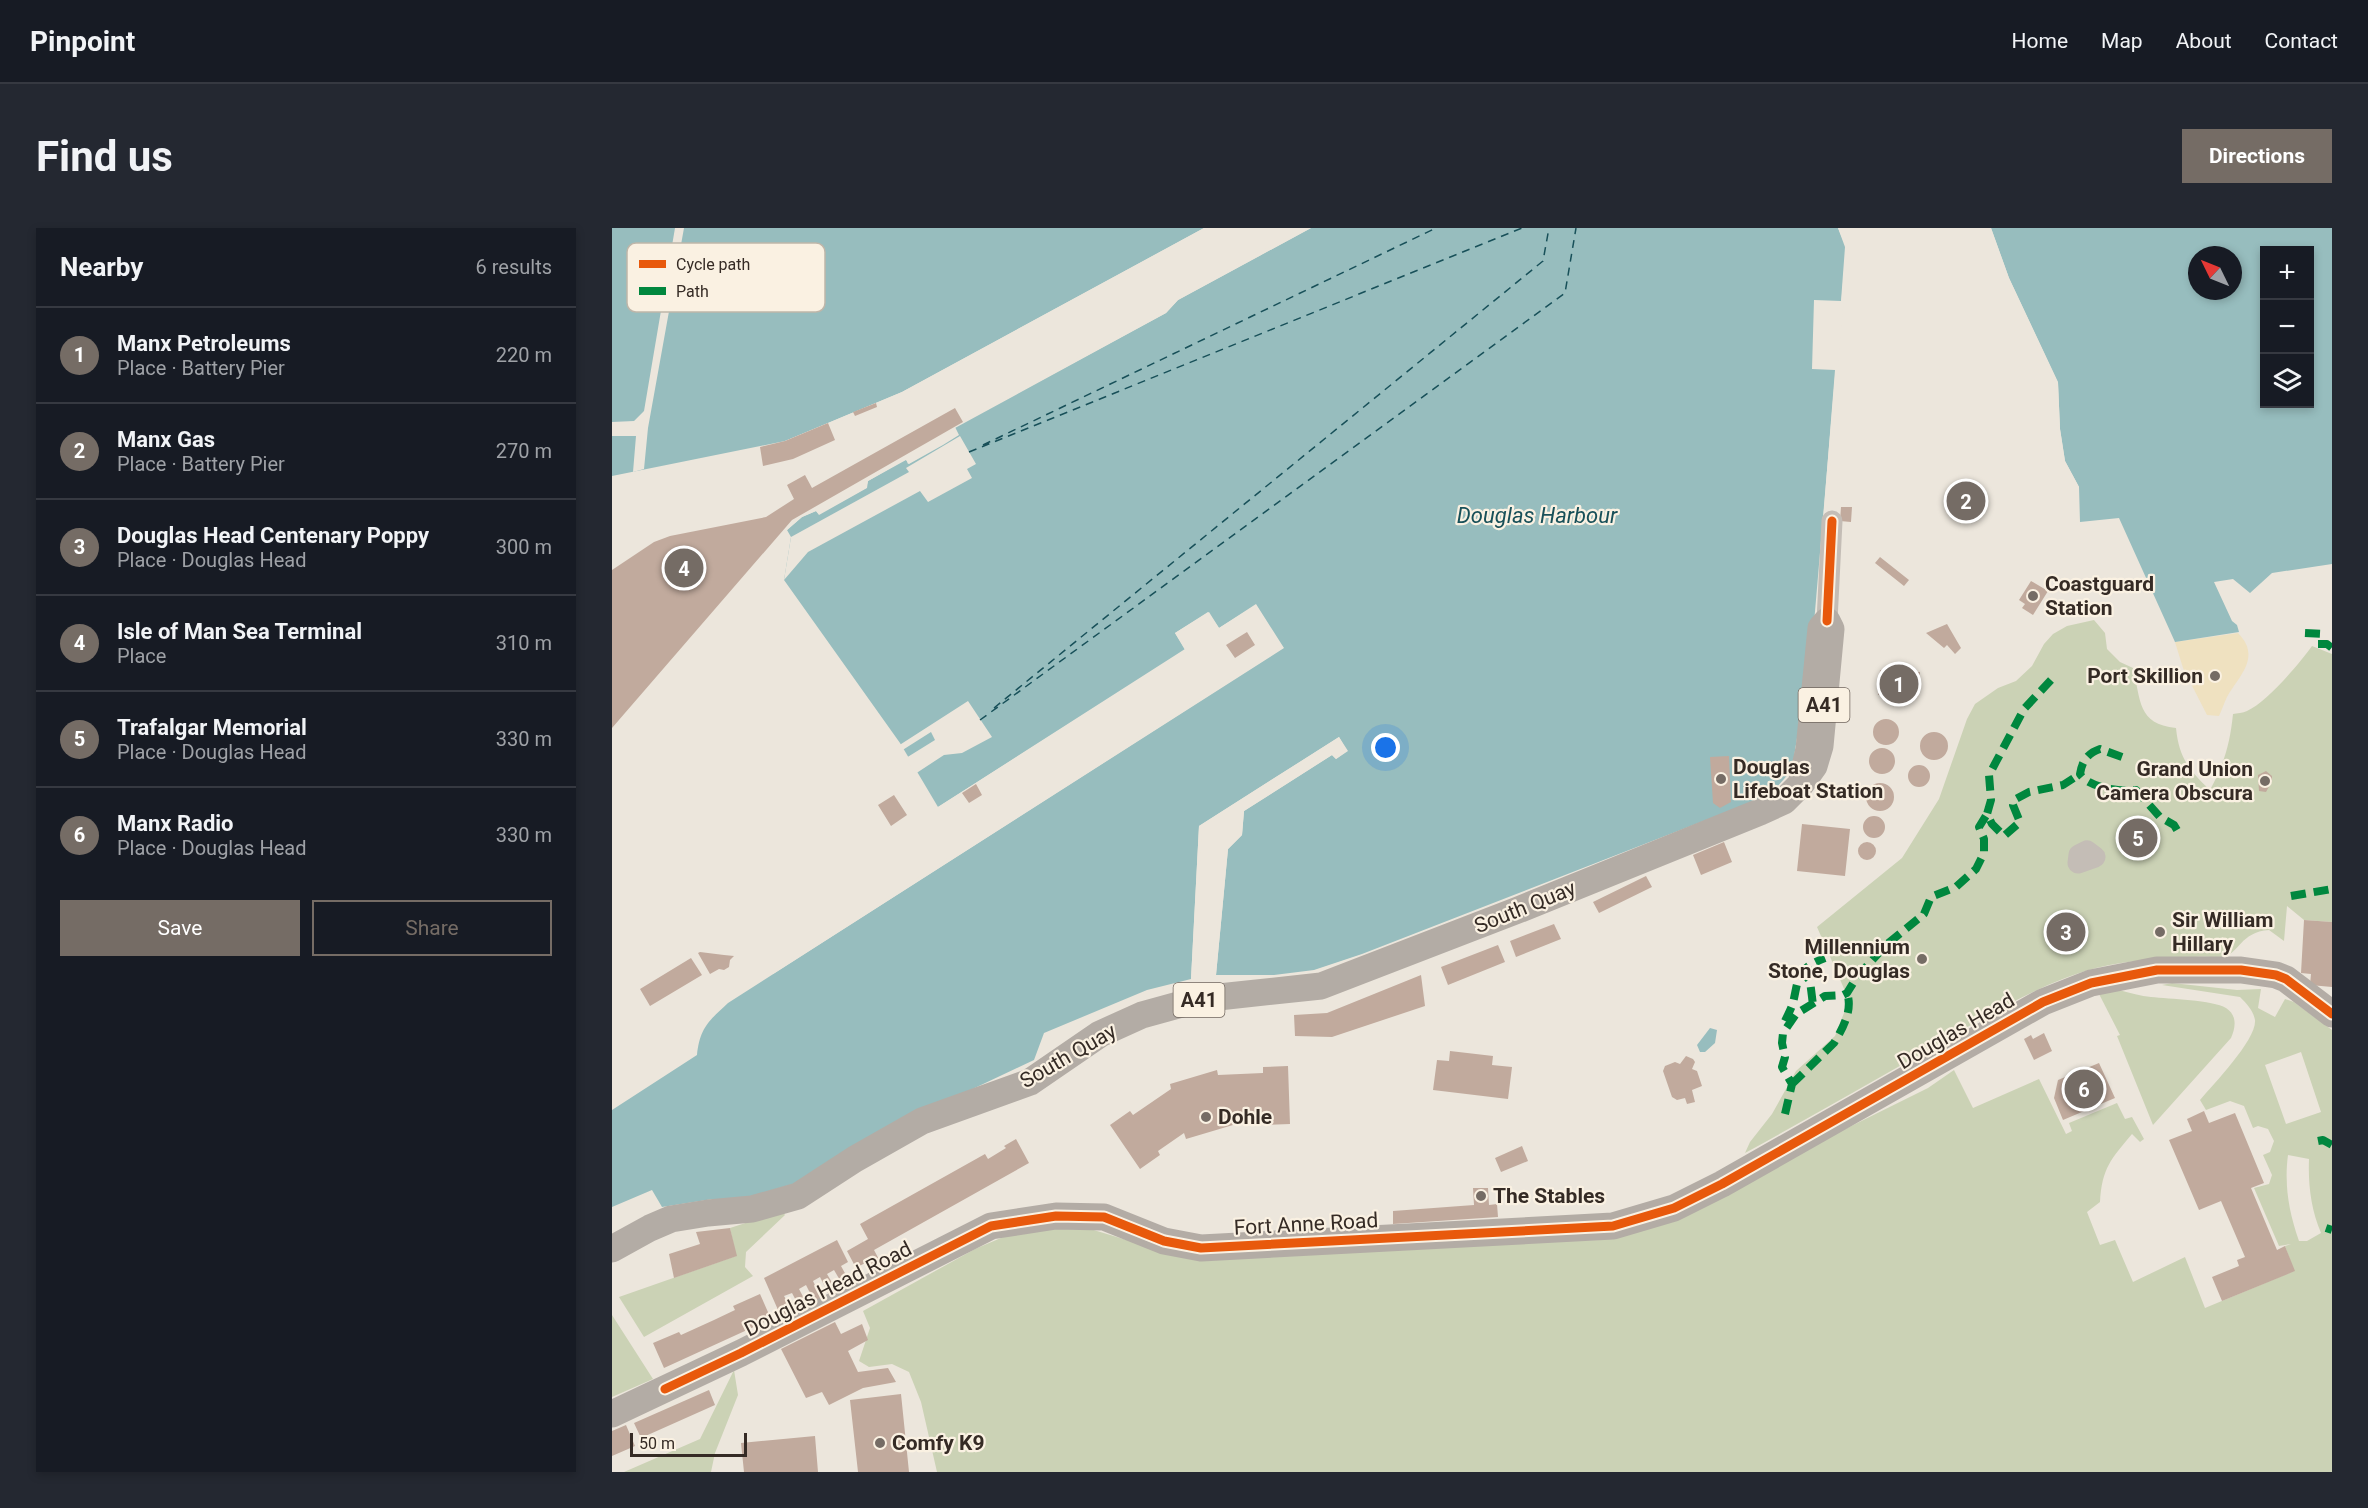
<!DOCTYPE html>
<meta charset="utf-8">
<style>
body{margin:0;font-family:Roboto,sans-serif;background:#242831;color:#f1f3f6}
.controls{position:absolute;right:18px;top:18px;display:grid;overflow:hidden;border-radius:0px;box-shadow:0 3px 9px #0003}
.controls button{width:54px;height:54px;display:grid;place-items:center;padding:0;border:0;border-bottom:2px solid #363941;background:#171b24;color:#f1f3f6;font:30px sans-serif}
.compass{position:absolute;left:1576px;top:18px;width:54px;height:54px;border-radius:50%;background:#171b24;box-shadow:0 3px 9px #0003;rotate:313deg}
.scale{position:absolute;left:18px;bottom:15px;width:117px;box-sizing:border-box;padding-left:6px;border:3px solid #352b25;border-top:0;font-size:16px;line-height:21px;white-space:nowrap;color:#352b25;-webkit-text-stroke:4px #faf1e2;paint-order:stroke}
.you{position:absolute;left:774px;top:520px;width:21px;height:21px;margin:-15px;border:4px solid #fff;border-radius:50%;background:#1a73e8;box-shadow:0 0 0 9px #1a73e833}
.badge{display:grid;place-items:center;width:39px;height:39px;border-radius:50%;background:#756c65;color:#fff;font-size:20px;font-weight:700}
.pin{position:absolute;translate:-50% -50%;border:3px solid #fff;box-shadow:0 2px 6px #0006}
.list{margin:0;padding:0;list-style:none}
h2{display:flex;justify-content:space-between;align-items:center;height:78px;margin:0;padding:0 24px;font-size:26px}
h2 small{font-size:20px;font-weight:400;color:#9ea1a6}
.list li{display:grid;grid-template-columns:39px 1fr auto;gap:18px;align-items:center;box-sizing:border-box;height:96px;padding:0 24px;border-top:2px solid #363941}
.list b{display:block;font-size:22px;white-space:nowrap}
.list p{margin:0;font-size:20px;white-space:nowrap;color:#9ea1a6}
.list em{font-size:20px;font-style:normal;color:#9ea1a6}
.actions{display:flex;gap:12px;padding:18px 24px}
.actions a{flex:1;padding:14px 0;border:2px solid #756c65;border-radius:0px;text-align:center;font-size:21px;color:#756c65}
.actions .main{background:#756c65;color:#fff}
.icon{flex:none;width:33px;height:33px;fill:none;stroke:currentColor;stroke-width:2;stroke-linecap:round;stroke-linejoin:round}
.map{position:relative;flex:none;width:1720px;height:1244px;overflow:hidden;border-radius:0px}
header{display:flex;align-items:center;gap:36px;box-sizing:border-box;height:84px;padding:0 30px;background:#171b24;border-bottom:2px solid #363941}
header strong{font-size:28px}
nav{display:flex;gap:33px;margin-inline-start:auto;font-size:21px}
.intro{display:flex;align-items:center;justify-content:space-between;box-sizing:border-box;height:144px;padding:0 36px}
h1{margin:0;font-size:42px}
.button{padding:15px 27px;border-radius:0px;background:#756c65;color:#fff;font-size:21px;font-weight:700}
main{display:flex;gap:36px;padding:0 36px}
aside{flex:1;background:#171b24;border-radius:0px;box-shadow:0 3px 9px #0003}
.map>svg:first-child{display:block}
.green{fill:#cbd2b5;fill-rule:evenodd}
.sand{fill:#efe1c0}
.water{fill:#97bdbe;fill-rule:evenodd}
.pier{fill:#ece6dc}
.lines{fill:none;stroke-linecap:round;stroke-linejoin:round}
.ferry{stroke:#185059;stroke-width:1.5;stroke-dasharray:8 6;stroke-linecap:butt}
.building{fill:#c1aa9d}
.minor{stroke:#c4bdb6;stroke-width:21}
.major{stroke:#b3aca5;stroke-width:27}
.quiet{stroke:#00873e;stroke-width:8;stroke-dasharray:15 8;stroke-linecap:butt}
.cycleway-casing{stroke:#faf1e2;stroke-width:13}
.cycleway{stroke:#e8590c;stroke-width:9}
.poi-dot{fill:#756c65;stroke:#faf1e2;stroke-width:2}
.labels{text-anchor:middle;dominant-baseline:central;stroke-width:4.5;stroke-linejoin:round;paint-order:stroke}
.shield{fill:#faf1e2;stroke:#70665e;stroke-width:1.5}
.shield-label{font-size:20px;font-weight:bold;fill:#352b25}
.poi-label{font-size:21px;font-weight:bold;fill:#352b25;stroke:#faf1e2;text-anchor:start}
.street-label{font-size:21px;fill:#352b25;stroke:#faf1e2}
.water-label{font-size:22px;font-style:italic;fill:#185059;stroke:#faf1e2}
.key{fill:#faf1e2;stroke:#bfb6a9;stroke-width:1.5}
.key-label{font-size:16px;fill:#352b25}
</style>
<header>
<strong>Pinpoint</strong>
<nav><a>Home</a><a>Map</a><a>About</a><a>Contact</a></nav>
</header>
<div class="intro"><h1>Find us</h1><a class="button">Directions</a></div>
<main>
<aside>
<h2>Nearby<small>6 results</small></h2>
<ul class="list">
<li><span class="badge">1</span><div><b>Manx Petroleums</b><p>Place · Battery Pier</p></div><em>220 m</em></li>
<li><span class="badge">2</span><div><b>Manx Gas</b><p>Place · Battery Pier</p></div><em>270 m</em></li>
<li><span class="badge">3</span><div><b>Douglas Head Centenary Poppy</b><p>Place · Douglas Head</p></div><em>300 m</em></li>
<li><span class="badge">4</span><div><b>Isle of Man Sea Terminal</b><p>Place</p></div><em>310 m</em></li>
<li><span class="badge">5</span><div><b>Trafalgar Memorial</b><p>Place · Douglas Head</p></div><em>330 m</em></li>
<li><span class="badge">6</span><div><b>Manx Radio</b><p>Place · Douglas Head</p></div><em>330 m</em></li>
</ul>
<div class="actions"><a class="main">Save</a><a>Share</a></div>
</aside>
<div class="map">
<svg width="1720" height="1244" viewBox="0 0 1720 1244">
<rect width="100%" height="100%" fill="#ece6dc"/>
<!-- green -->
<path class="green" d="M 1482,392 L 1493,405 L 1495,421 L 1508,434 L 1521,440 C 1529,472 1525,496 1564,500 C 1567,530 1577,542 1598,562 C 1612,536 1618,516 1621,486 C 1625,485 1631,485 1635,483 C 1655,474 1687,436 1700,418 L 1720,426 L 1720,694 L 1692,692 L 1675,678 L 1672,713 L 1657,702 C 1628,704 1627,726 1611,729 C 1606,730 1591,728 1584,729 C 1551,730 1517,732 1484,740 C 1427,755 1368,792 1316,822 C 1256,856 1195,891 1133,925 L 1138,914 L 1160,886 L 1184,843 L 1223,808 L 1237,772 L 1205,699 L 1290,630 L 1327,571 L 1355,491 L 1363,476 L 1386,460 L 1404,453 L 1420,438 L 1432,416 L 1441,406 L 1455,398 Z
M 1560,755 L 1625,762 L 1649,761 L 1646,780 L 1663,789 L 1673,771 L 1682,774 L 1720,802 L 1720,1244 L 325,1244 L 309,1174 L 297,1144 L 280,1136 L 257,1139 L 247,1133 L 258,1100 L 251,1083 L 363,1021 L 408,1002 L 475,1000 L 538,1019 L 990,1012 L 1205,915 L 1316,860 L 1342,842 L 1361,880 L 1427,851 L 1454,906 L 1460,903 L 1457,895 L 1505,875 L 1513,891 L 1520,889 L 1532,911 L 1528,914 L 1520,906 C 1499,931 1490,940 1488,974 L 1475,984 L 1488,1017 L 1503,1012 L 1521,1054 L 1573,1029 L 1593,1080 L 1682,1043 L 1673,1018 L 1679,1016 L 1667,1018 L 1642,960 L 1657,956 L 1660,947 L 1651,927 L 1658,924 L 1662,913 L 1656,901 L 1646,898 L 1641,900 L 1632,878 L 1618,873 L 1594,882 L 1588,872 C 1602,856 1645,811 1643,792 C 1641,782 1635,776 1628,769 L 1550,757 ZM 1689,824 L 1709,884 L 1674,896 L 1653,837 ZM 1676,927 L 1697,931 C 1696,957 1699,981 1709,1005 L 1695,1013 L 1687,1013 C 1677,984 1672,957 1676,927 Z
M 1507,762 C 1518,765 1529,768 1539,769 C 1557,771 1601,772 1614,780 C 1625,787 1624,799 1619,810 L 1541,897 L 1505,808 L 1508,807 L 1486,764 Z
M 170,983 L 173,987 L 134,1024 L 133,1039 L 141,1048 L 32,1109 L 7,1069 L 124,1028 L 118,1000 Z
M 0,1087 L 41,1151 L 0,1169 Z
M 122,1142 L 126,1167 L 103,1225 L 99,1244 L 12,1244 L 88,1211 Z"/>
<!-- sand -->
<path class="sand" d="M 1626,405 C 1650,429 1627,448 1615,469 C 1612,475 1610,482 1607,488 L 1595,487 L 1571,440 L 1563,414 Z"/>
<!-- water -->
<path class="water" d="M 0,0 L 592,0 L 290,164 L 173,213 L 0,248 Z
M 699,0 L 1226,0 L 1234,19 L 1201,407 L 1180,542 L 1165,559 L 1148,571 L 750,726 L 702,742 L 662,747 L 604,747 L 616,621 L 630,607 L 632,583 L 720,527 L 724,531 L 735,523 L 727,509 L 587,598 L 579,751 L 535,762 L 432,805 L 422,832 L 276,901 L 202,950 L 126,972 L 101,971 L 50,979 L 40,962 L 0,979 L 0,882 L 85,827 C 88,799 97,793 116,775 L 671,420 L 644,377 L 607,400 L 597,384 L 563,405 L 573,421 L 326,579 L 288,515 L 172,352 L 179,309 L 175,302 L 190,289 L 204,283 L 207,286 L 254,260 L 256,253 L 294,231 L 296,236 L 346,207 L 343,200 L 554,85 L 566,72 Z
M 1379,0 L 1720,0 L 1720,336 L 1660,345 L 1638,365 L 1621,351 L 1602,354 L 1620,393 L 1625,397 L 1627,404 L 1563,414 L 1507,290 L 1468,294 L 1467,259 L 1453,233 L 1448,201 L 1446,154 L 1397,50 ZM 1652,22 L 1698,22 L 1698,176 L 1652,176 ZM 1585,27 L 1621,27 L 1621,63 L 1585,63 Z
M 1098,800 L 1105,802 L 1103,815 L 1093,824 L 1088,824 L 1085,817 Z"/>
<!-- pier -->
<path class="pier" d="M 63,0 L 72,0 L 36,200 L 32,241 L 21,244 L 24,208 L 0,208 L 0,194 L 22,193 L 32,183 Z
M 592,0 L 595,0 L 292,167 L 174,216 L 173,213 L 290,164 Z
M 692,0 L 699,0 L 566,72 L 554,85 L 343,199 L 347,207 L 331,217 L 297,236 L 294,232 L 256,253 L 255,260 L 207,287 L 204,283 L 190,289 L 175,302 L 174,299 L 189,286 L 203,280 L 208,283 L 252,258 L 254,251 L 292,229 L 298,232 L 329,215 L 343,206 L 340,200 L 341,197 L 552,83 L 564,69 Z
M 1226,0 L 1229,0 L 1236,19 L 1214,293 L 1211,293 L 1223,142 L 1200,141 L 1202,72 L 1229,73 L 1233,19 Z
M 1376,0 L 1379,0 L 1397,50 L 1446,155 L 1448,201 L 1453,233 L 1467,259 L 1466,297 L 1464,259 L 1450,234 L 1445,201 L 1443,155 L 1394,51 Z
M 348,208 L 364,236 L 355,241 L 360,250 L 316,274 L 308,263 L 196,324 L 172,352 L 179,309 L 297,244 L 294,240 Z
M 644,376 L 672,420 L 161,746 L 159,743 L 667,419 L 643,380 L 607,403 L 595,388 L 567,406 L 576,420 L 575,424 L 328,581 L 326,579 L 573,422 L 563,405 L 596,384 L 607,400 Z
M 356,473 L 380,509 L 350,525 L 332,527 L 303,546 L 294,530 L 323,512 L 319,504 L 289,523 L 286,518 Z
M 727,509 L 736,523 L 724,531 L 720,527 L 632,583 L 630,607 L 616,621 L 604,747 L 601,748 L 613,620 L 627,606 L 630,581 L 718,525 L 724,527 L 732,522 L 726,513 L 590,600 L 582,750 L 579,751 L 587,598 Z"/>
<g class="lines">
<!-- ferry -->
<path class="ferry" d="M 371,217 L 824,0
M 357,224 L 910,0
M 382,480 L 931,33 L 937,0
M 368,492 L 953,65 L 964,0"/>
</g>
<!-- building -->
<path class="building" d="M 264,175 L 265,179 L 243,188 L 241,184 Z
M 343,180 L 351,194 L 180,292 L 0,500 L 0,342 L 42,314 L 58,308 L 154,289 L 182,271 L 175,257 L 193,247 L 200,260 Z
M 216,195 L 223,212 L 181,231 L 151,238 L 148,219 L 173,213 Z
M1339 271a15 15 0 1 1 30 0a15 15 0 1 1-30 0Z
M 1229,279 L 1240,279 L 1239,294 L 1228,293 Z
M 1268,329 L 1297,352 L 1292,358 L 1263,335 Z
M 1419,353 L 1436,363 L 1421,387 L 1410,380 L 1413,376 L 1407,372 Z
M 1335,396 L 1349,420 L 1343,426 L 1335,417 L 1332,420 L 1314,405 Z
M 635,404 L 643,417 L 623,430 L 614,417 Z
M 1268,442 L 1308,444 L 1306,469 L 1266,467 Z
M1261 504a13 13 0 1 1 26 0a13 13 0 1 1-26 0Z
M1308 518a14 14 0 1 1 28 0a14 14 0 1 1-28 0Z
M1257 533a13 13 0 1 1 26 0a13 13 0 1 1-26 0Z
M 1117,528 L 1119,574 L 1108,580 L 1101,575 L 1098,529 Z
M1296 548a11 11 0 1 1 22 0a11 11 0 1 1-22 0Z
M 1654,543 L 1660,548 L 1660,553 L 1654,564 L 1647,563 L 1646,547 Z
M1254 569a14 14 0 1 1 28 0a14 14 0 1 1-28 0Z
M 364,556 L 370,567 L 357,575 L 350,565 Z
M 282,567 L 295,587 L 279,598 L 266,577 Z
M1251 599a11 11 0 1 1 22 0a11 11 0 1 1-22 0Z
M 1190,596 L 1238,601 L 1233,648 L 1185,643 Z
M1246 623a9 9 0 1 1 18 0a9 9 0 1 1-18 0Z
M 1112,614 L 1120,634 L 1089,647 L 1081,627 Z
M 1034,648 L 1040,659 L 987,685 L 981,674 Z
M 1692,692 L 1720,694 L 1720,759 L 1698,757 L 1699,746 L 1689,745 Z
M 942,696 L 949,711 L 904,729 L 898,713 Z
M 886,717 L 893,734 L 836,757 L 829,739 Z
M 88,724 L 112,727 L 122,728 L 118,732 L 117,739 L 112,742 L 107,741 L 98,746 L 86,725 Z
M 79,730 L 90,747 L 38,778 L 28,761 Z
M 809,747 L 813,778 L 720,809 L 683,808 L 682,787 L 715,785 Z
M 1432,805 L 1440,823 L 1422,832 L 1412,811 L 1419,807 L 1421,811 Z
M 838,823 L 881,828 L 880,837 L 900,839 L 896,871 L 821,862 L 825,832 L 837,833 Z
M 1074,828 L 1081,831 L 1083,834 L 1080,841 L 1085,843 L 1090,858 L 1080,862 L 1083,874 L 1075,876 L 1073,870 L 1065,872 L 1060,869 L 1051,843 L 1053,838 L 1063,834 L 1068,836 Z
M 1487,835 L 1503,870 L 1451,892 L 1442,870 L 1446,852 Z
M 676,838 L 678,896 L 652,897 L 652,891 L 619,892 L 621,897 L 574,911 L 572,905 L 546,923 L 548,927 L 528,941 L 498,897 L 518,883 L 521,887 L 559,861 L 558,856 L 605,842 L 606,847 L 651,845 L 651,839 Z
M 1592,883 L 1597,895 L 1623,885 L 1652,955 L 1639,960 L 1665,1022 L 1673,1018 L 1683,1043 L 1610,1073 L 1600,1049 L 1627,1038 L 1625,1032 L 1633,1029 L 1609,973 L 1587,982 L 1557,912 L 1580,903 L 1575,891 Z
M 404,911 L 417,935 L 262,1022 L 271,1039 L 259,1045 L 253,1035 L 244,1040 L 235,1023 L 256,1011 L 248,996 L 373,926 L 376,931 L 394,920 L 392,918 Z
M 910,918 L 916,933 L 889,944 L 883,930 Z
M 861,960 L 876,960 L 877,977 L 885,976 L 886,989 L 781,996 L 781,983 L 862,977 Z
M 118,1000 L 125,1028 L 62,1050 L 57,1026 L 88,1016 L 84,1004 Z
M 225,1012 L 236,1034 L 229,1038 L 239,1056 L 232,1059 L 222,1042 L 215,1046 L 225,1063 L 217,1067 L 208,1049 L 201,1053 L 210,1071 L 203,1075 L 194,1057 L 187,1061 L 196,1078 L 189,1082 L 180,1065 L 172,1068 L 182,1085 L 170,1091 L 152,1050 Z
M 148,1066 L 159,1091 L 52,1140 L 41,1115 L 67,1104 L 69,1107 L 102,1092 L 123,1082 L 121,1078 Z
M 223,1094 L 229,1106 L 250,1096 L 256,1112 L 236,1123 L 246,1144 L 276,1140 L 284,1154 L 251,1160 L 217,1177 L 210,1164 L 194,1170 L 169,1121 Z
M 97,1162 L 103,1177 L 29,1210 L 22,1195 Z
M 289,1166 L 297,1244 L 246,1244 L 238,1172 Z
M 14,1197 L 23,1218 L 0,1228 L 0,1203 Z
M 203,1208 L 206,1244 L 132,1244 L 129,1215 Z"/>
<g class="lines">
<!-- minor -->
<path class="minor" d="M 1215,393 L 1220,293
M 1475,623 L 1483,629 L 1466,635 L 1467,627 Z"/>
<!-- major -->
<path class="major" d="M 0,1021 L 38,1000 L 59,991 L 96,985 L 140,981 L 186,968 L 243,931 L 310,893 L 418,854 L 488,806 L 530,787 L 588,771 L 709,758 L 906,682 L 1148,584 L 1172,573 L 1189,556 L 1202,538 L 1208,518 L 1219,401 L 1215,393 L 1209,400 L 1197,521 L 1189,556
M 0,1186 L 129,1125 L 379,998 L 444,988 L 492,989 L 552,1013 L 589,1020 L 1001,998 L 1062,980 L 1110,956 L 1431,774 L 1479,755 L 1545,742 L 1629,742 L 1664,747 L 1674,751 L 1720,786"/>
<!-- quiet -->
<path class="quiet" d="M 1693,405 L 1712,406
M 1706,416 L 1715,416 L 1720,420
M 1439,452 L 1412,481 L 1377,547 L 1379,572 L 1375,586 L 1380,596 L 1392,608 L 1408,594 L 1401,577 L 1402,572 L 1417,564 L 1451,557 L 1468,546
M 1510,529 L 1488,521 C 1476,525 1470,533 1468,546 C 1476,560 1509,564 1524,562 L 1548,589 L 1562,597 L 1565,602
M 1679,668 L 1720,661
M 1197,738 L 1194,748 L 1198,753 L 1201,777
M 1173,793 C 1176,787 1179,781 1181,775 C 1187,749 1184,741 1213,730
M 1180,856 L 1222,815 C 1231,800 1241,782 1235,765
M 1173,886 L 1180,856 L 1170,839 L 1173,829 L 1170,815 L 1171,805 L 1184,786 L 1213,768 L 1231,767 L 1235,765 L 1245,749 L 1274,717 L 1312,686 L 1319,669 L 1344,659 L 1364,641 L 1372,625 L 1372,611 L 1367,599 L 1375,586
M 1706,913 L 1711,912 L 1720,917
M 1714,1000 L 1720,1002"/>
<defs>
<path id="cycleway" d="M 1215,393 L 1220,293
M 53,1161 L 129,1125 L 379,998 L 444,988 L 492,989 L 552,1013 L 589,1020 L 1001,998 L 1062,980 L 1110,956 L 1431,774 L 1479,755 L 1545,742 L 1629,742 L 1664,747 L 1674,751 L 1720,786"/>
</defs>
<!-- cycleway casing -->
<use href="#cycleway" class="cycleway-casing"/>
<!-- cycleway -->
<use href="#cycleway" class="cycleway"/>
</g>
<!-- markers -->
<g class="poi-dot">
<circle cx="1421" cy="368" r="6"/>
<circle cx="1603" cy="448" r="6"/>
<circle cx="1109" cy="551" r="6"/>
<circle cx="1653" cy="553" r="6"/>
<circle cx="1548" cy="704" r="6"/>
<circle cx="1310" cy="731" r="6"/>
<circle cx="594" cy="889" r="6"/>
<circle cx="869" cy="968" r="6"/>
<circle cx="268" cy="1215" r="6"/>
</g>
<g class="labels">
<!-- shield labels -->
<g class="shield">
<rect x="1186.5" y="460" width="51" height="34" rx="4.5"/>
<rect x="561.5" y="755" width="51" height="34" rx="4.5"/>
</g>
<g class="shield-label">
<text x="1212" y="477">A41</text>
<text x="587" y="772">A41</text>
</g>
<!-- poi labels -->
<g class="poi-label">
<text x="1433" y="356">Coastguard<tspan x="1433" dy="24">Station</tspan></text>
<text x="1591" y="448" text-anchor="end">Port Skillion</text>
<text x="1121" y="539">Douglas<tspan x="1121" dy="24">Lifeboat Station</tspan></text>
<text x="1641" y="541" text-anchor="end">Grand Union<tspan x="1641" dy="24">Camera Obscura</tspan></text>
<text x="1560" y="692">Sir William<tspan x="1560" dy="24">Hillary</tspan></text>
<text x="1298" y="719" text-anchor="end">Millennium<tspan x="1298" dy="24">Stone, Douglas</tspan></text>
<text x="606" y="889">Dohle</text>
<text x="881" y="968">The Stables</text>
<text x="280" y="1215">Comfy K9</text>
</g>
<!-- street labels -->
<g class="street-label">
<text transform="translate(913 679) rotate(-22)">South Quay</text>
<text transform="translate(1344 803) rotate(-30)">Douglas Head</text>
<text transform="translate(456 828) rotate(-30)">South Quay</text>
<text transform="translate(694 996) rotate(-3)">Fort Anne Road</text>
<text transform="translate(216 1061) rotate(-27)">Douglas Head Road</text>
</g>
<!-- water labels -->
<g class="water-label">
<text x="925" y="287">Douglas Harbour</text>
</g>
</g>
<!-- legend -->
<rect x="15" y="15" width="198" height="69" rx="9" class="key"/>
<rect x="27" y="32" width="27" height="8" fill="#e8590c"/>
<rect x="27" y="59" width="27" height="8" fill="#00873e"/>
<g class="key-label">
<text x="64" y="42">Cycle path</text>
<text x="64" y="69">Path</text>
</g>
</svg>
<div class="controls">
<button>+</button>
<button>−</button>
<button><svg class="icon" aria-label="layers" viewBox="0 0 24 24"><path d="M12 4l9 5-9 5-9-5zM3 14l9 5 9-5"/></svg></button>
</div>
<svg class="compass" viewBox="-18 -18 36 36"><path d="M0-13l5 13h-10z" fill="#e53935"/><path d="M0 13l5-13h-10z" fill="#9ea1a6"/></svg>
<div class="scale">50 m</div>
<div class="you"></div>
<div class="pin badge" style="left:1287px;top:456px">1</div>
<div class="pin badge" style="left:1354px;top:273px">2</div>
<div class="pin badge" style="left:1454px;top:704px">3</div>
<div class="pin badge" style="left:72px;top:340px">4</div>
<div class="pin badge" style="left:1526px;top:610px">5</div>
<div class="pin badge" style="left:1472px;top:861px">6</div>
</div>
</main>
